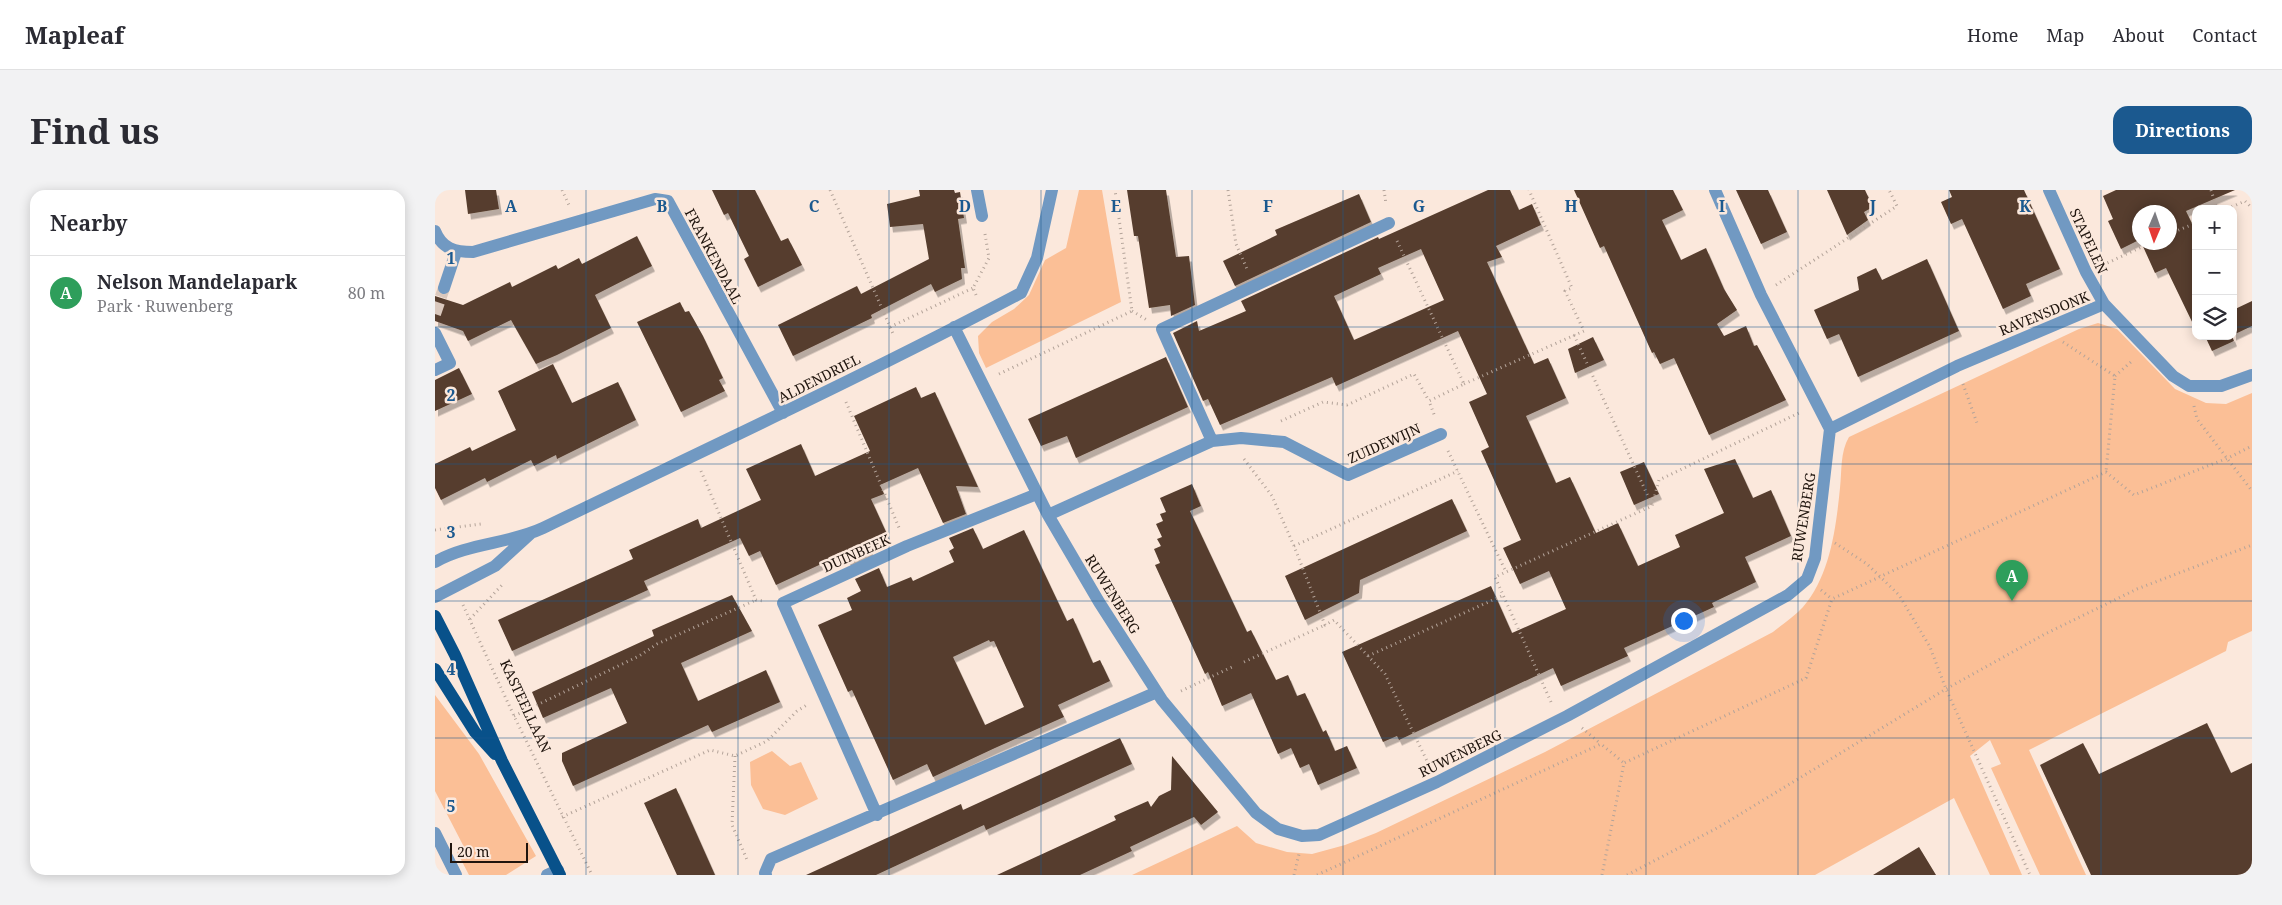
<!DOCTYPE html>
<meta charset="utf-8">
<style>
body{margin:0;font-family:"Noto Serif",serif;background:#f2f2f3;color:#2b2b33}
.controls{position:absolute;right:15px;top:15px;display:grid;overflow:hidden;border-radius:10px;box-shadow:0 2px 12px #0003}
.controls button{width:45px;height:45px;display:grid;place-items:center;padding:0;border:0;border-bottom:1px solid #e1e1e2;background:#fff;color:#2b2b33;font:25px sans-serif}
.compass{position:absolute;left:1697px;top:15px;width:45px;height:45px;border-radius:50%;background:#fff;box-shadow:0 2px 12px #0003;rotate:182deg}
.scale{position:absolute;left:15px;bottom:12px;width:78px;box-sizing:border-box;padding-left:5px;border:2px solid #1f140d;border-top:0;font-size:14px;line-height:18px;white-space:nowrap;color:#1f140d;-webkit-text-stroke:4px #fbe8dc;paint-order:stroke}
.you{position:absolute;left:1248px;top:430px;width:18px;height:18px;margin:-12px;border:4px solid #fff;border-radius:50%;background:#1a73e8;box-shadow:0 0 0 8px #1a73e833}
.badge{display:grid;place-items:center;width:32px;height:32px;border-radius:50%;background:#1b598f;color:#fff;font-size:16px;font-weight:700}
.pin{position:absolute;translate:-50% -41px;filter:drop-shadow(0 1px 2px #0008)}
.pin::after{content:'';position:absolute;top:26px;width:18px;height:15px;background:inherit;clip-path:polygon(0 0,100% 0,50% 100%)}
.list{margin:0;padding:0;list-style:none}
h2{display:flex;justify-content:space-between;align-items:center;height:65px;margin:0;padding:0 20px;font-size:21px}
h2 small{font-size:16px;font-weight:400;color:#7c7c81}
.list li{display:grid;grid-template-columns:32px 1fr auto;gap:15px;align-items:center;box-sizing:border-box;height:75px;padding:0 20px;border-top:1px solid #e1e1e2}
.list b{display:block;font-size:19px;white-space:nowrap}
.list p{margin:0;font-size:16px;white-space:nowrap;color:#7c7c81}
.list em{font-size:16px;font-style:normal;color:#7c7c81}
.icon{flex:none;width:28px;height:28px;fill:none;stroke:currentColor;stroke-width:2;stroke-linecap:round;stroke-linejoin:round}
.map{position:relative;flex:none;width:1817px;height:685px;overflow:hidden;border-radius:15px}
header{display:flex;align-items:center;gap:30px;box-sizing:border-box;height:70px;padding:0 25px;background:#fff;border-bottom:1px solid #e1e1e2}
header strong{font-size:24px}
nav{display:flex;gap:28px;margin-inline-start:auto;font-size:18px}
.intro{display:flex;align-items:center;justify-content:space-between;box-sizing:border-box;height:120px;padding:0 30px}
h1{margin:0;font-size:35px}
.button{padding:12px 22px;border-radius:15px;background:#1b598f;color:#fff;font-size:18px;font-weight:700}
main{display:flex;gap:30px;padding:0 30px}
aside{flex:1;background:#fff;border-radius:15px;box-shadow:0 2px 12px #0003}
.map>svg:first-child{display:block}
.green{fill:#fbbf96}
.building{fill:#563e2e;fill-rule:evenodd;filter:url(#shadow)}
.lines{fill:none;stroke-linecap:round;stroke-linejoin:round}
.minor-tunnel{stroke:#dac8bd;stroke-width:12;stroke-dasharray:12 6;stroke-linecap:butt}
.path{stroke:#b3a399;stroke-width:3;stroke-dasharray:1 4;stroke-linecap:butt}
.minor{stroke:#7199c2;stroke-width:12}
.major{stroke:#08518a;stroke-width:12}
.grid{fill:none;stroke:#1b598f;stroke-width:1;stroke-opacity:0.55}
.labels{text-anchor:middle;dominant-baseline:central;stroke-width:5;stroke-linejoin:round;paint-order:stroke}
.street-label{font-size:14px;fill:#1f140d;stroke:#fbe8dc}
.grid-label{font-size:16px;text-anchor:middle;font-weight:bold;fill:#1b598f;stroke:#fbe8dc;stroke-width:5;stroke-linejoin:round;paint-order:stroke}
</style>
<header>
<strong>Mapleaf</strong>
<nav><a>Home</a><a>Map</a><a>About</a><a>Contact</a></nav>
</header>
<div class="intro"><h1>Find us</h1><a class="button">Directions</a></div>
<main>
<aside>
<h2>Nearby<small></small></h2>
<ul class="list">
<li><span class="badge" style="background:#2e9e5b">A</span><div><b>Nelson Mandelapark</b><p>Park · Ruwenberg</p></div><em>80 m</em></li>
</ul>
</aside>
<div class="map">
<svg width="1817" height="685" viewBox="0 0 1817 685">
<defs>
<filter id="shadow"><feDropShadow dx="3" dy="5.5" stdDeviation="0" flood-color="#0004"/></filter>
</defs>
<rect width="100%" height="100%" fill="#fbe8dc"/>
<!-- green -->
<path class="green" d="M 644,0 L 667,0 L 686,112 L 551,178 L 544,163 L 543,146 L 557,132 L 579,119 L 594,105 L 610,70 L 631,58 Z
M 1663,133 L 1682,139 L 1740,199 L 1771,213 L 1791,214 L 1817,203 L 1817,441 L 1793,452 L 1791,461 L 1594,560 L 1651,685 L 1605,685 L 1556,578 L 1566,574 L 1555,550 L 1535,566 L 1587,685 L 1555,685 L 1519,608 L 1380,685 L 697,685 L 802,636 L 821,653 L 852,662 L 877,664 L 910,655 L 941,643 L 1110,562 L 1338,442 C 1348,434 1360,426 1368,417 C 1395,386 1401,338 1405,298 C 1407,281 1405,262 1414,247 L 1644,139 Z
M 0,505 L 44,564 L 101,666 L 71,685 L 34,685 L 22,662 L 29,657 L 0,601 Z
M 337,561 L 355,576 L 366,572 L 383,609 L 350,625 L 328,619 L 316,595 L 315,572 Z"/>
<!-- building -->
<path class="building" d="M 30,0 L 61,0 L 64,19 L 33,24 Z
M 277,0 L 320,0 L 346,51 L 353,48 L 367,75 L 323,97 L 309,69 L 314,66 L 293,23 L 289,25 Z
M 484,0 L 519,0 L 520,3 L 525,2 L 529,28 L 523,29 L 530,78 L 526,78 L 527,89 L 500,102 L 496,94 L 436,125 L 437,128 L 358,166 L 343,135 L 422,96 L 426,104 L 494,69 L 488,34 L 455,37 L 452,14 L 485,6 Z
M 692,0 L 731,0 L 741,67 L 754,66 L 760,115 L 736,126 L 735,115 L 714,118 L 703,46 L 699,46 Z
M 1053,0 L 1075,0 L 1084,20 L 1097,14 L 1106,35 L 1061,56 L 1067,67 L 1052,72 L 1099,174 L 1113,168 L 1131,208 L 1091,226 L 1121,293 L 1135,287 L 1161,343 L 1183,333 L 1203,376 L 1245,357 L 1240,345 L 1289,323 L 1269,279 L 1300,269 L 1318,308 L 1336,300 L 1356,346 L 1310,367 L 1321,392 L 1277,413 L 1279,417 L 1189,458 L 1193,466 L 1126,496 L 1118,478 L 964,550 L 962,546 L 948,552 L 907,462 L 1056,396 L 1077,443 L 1131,419 L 1114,381 L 1085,394 L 1068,358 L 1086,350 L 1046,261 L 1054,257 L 1034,212 L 1052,204 L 1023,141 L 901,196 L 897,187 L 785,235 L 773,209 L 768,211 L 738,143 L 762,131 L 764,141 L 811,121 L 806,111 L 943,47 L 944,49 ZM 986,59 L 1009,110 L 919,150 L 899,106 L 946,84 L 943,78 Z
M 1139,0 L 1238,0 L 1248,20 L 1227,30 L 1246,70 L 1271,58 L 1289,99 L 1302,120 L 1282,134 L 1289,146 L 1311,136 L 1319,156 L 1322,155 L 1351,210 L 1274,245 L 1239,168 L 1225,174 L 1219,162 L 1217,163 L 1169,56 L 1165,58 Z
M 1301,0 L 1333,0 L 1352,42 L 1326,54 Z
M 1392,0 L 1430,0 L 1438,17 L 1429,22 L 1433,30 L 1412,45 Z
M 1514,0 L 1589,0 L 1625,79 L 1591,94 L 1596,106 L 1568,119 L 1527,29 L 1516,34 L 1506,12 L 1517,7 Z
M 1681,0 L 1800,0 L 1751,21 L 1761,42 L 1761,140 L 1731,78 L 1720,83 L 1706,52 L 1734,52 L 1734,22 L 1704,22 L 1704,50 L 1686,59 L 1673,31 L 1678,29 L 1668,6 Z
M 924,4 L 936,32 L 800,96 L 788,71 L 842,45 L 840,40 Z
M 202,46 L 217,76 L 160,105 L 176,138 L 122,165 L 101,174 L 76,130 L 33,151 L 28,141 L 0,131 L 0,106 L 28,115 L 75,92 L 77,97 L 121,75 L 123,79 L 144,68 L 147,74 Z
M 1492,69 L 1524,141 L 1423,187 L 1404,144 L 1392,149 L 1379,120 L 1424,100 L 1422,87 L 1441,78 L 1447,90 Z
M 1817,111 L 1817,136 L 1798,145 L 1798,120 Z
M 245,112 L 250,122 L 254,121 L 268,146 L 288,188 L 284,190 L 290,201 L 246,222 L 202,132 Z
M 1770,146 L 1797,146 L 1799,151 L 1777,161 Z
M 1158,147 L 1169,170 L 1140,183 L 1133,159 Z
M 731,167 L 753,217 L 641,268 L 632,246 L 606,256 L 593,229 Z
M 118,174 L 137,213 L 183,192 L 201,230 L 122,269 L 121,265 L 99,276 L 96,270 L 52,292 L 50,288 L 6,310 L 0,298 L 0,274 L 35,257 L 37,261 L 81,240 L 63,201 Z
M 24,178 L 37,204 L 0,221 L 0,190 Z
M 481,197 L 486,208 L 500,202 L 543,297 L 521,296 L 531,324 L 508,333 L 483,278 L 445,295 L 449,304 L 436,309 L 452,344 L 432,353 L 437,363 L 414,374 L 410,363 L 341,395 L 325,361 L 314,366 L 305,348 L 209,391 L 213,400 L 77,461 L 63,430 L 198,369 L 194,360 L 263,329 L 266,338 L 326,310 L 311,279 L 357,258 L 366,254 L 380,286 L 435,261 L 419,226 Z
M 1209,272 L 1224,304 L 1199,315 L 1185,282 Z
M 757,294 L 766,316 L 755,321 L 812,442 L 816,440 L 841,490 L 853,485 L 862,506 L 870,503 L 888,542 L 891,540 L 900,561 L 912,556 L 922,578 L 883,595 L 874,574 L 865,578 L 856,558 L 843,564 L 816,503 L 787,516 L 773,482 L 770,484 L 720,375 L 725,373 L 719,359 L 726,356 L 722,349 L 727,347 L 721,334 L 728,331 L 725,324 L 731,322 L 725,308 Z
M 1017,309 L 1032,341 L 925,390 L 924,403 L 870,430 L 850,386 Z
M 538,338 L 548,359 L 589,340 L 632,431 L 638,428 L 658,473 L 665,470 L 675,491 L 623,515 L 629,527 L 560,558 L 498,587 L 492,574 L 458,590 L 417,500 L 413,502 L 383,435 L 417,420 L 412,408 L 426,401 L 420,389 L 444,378 L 452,397 L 476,387 L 478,391 L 519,372 L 514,361 L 519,358 L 514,348 ZM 554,450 L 555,452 L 559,451 L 589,517 L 550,535 L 518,467 Z
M 297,405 L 317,441 L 246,473 L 263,511 L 331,480 L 345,512 L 277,542 L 273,535 L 138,596 L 127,571 L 127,563 L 192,533 L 176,498 L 108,528 L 97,502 L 219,446 L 217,440 Z
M 1772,533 L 1796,583 L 1817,573 L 1817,685 L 1656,685 L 1605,575 L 1648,553 L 1664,584 Z
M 685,548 L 697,574 L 551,640 L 549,635 L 441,685 L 371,685 L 526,614 L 528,620 Z
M 737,566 L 783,622 L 766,635 L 759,627 L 695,657 L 697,661 L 645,685 L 562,685 L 681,630 L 679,626 L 713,611 L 716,617 L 724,606 L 736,600 Z
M 241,598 L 251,620 L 280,685 L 242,685 L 209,613 Z
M 1484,657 L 1501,685 L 1438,685 Z"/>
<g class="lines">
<!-- minor-tunnel -->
<path class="minor-tunnel" d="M 0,124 L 9,98"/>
<!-- path -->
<path class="path" d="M 127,0 L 134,15
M 395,0 L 459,146
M 793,0 L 801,54 L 812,79
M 949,0 L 951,14
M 1776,0 L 1782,19
M 1792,19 L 1810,11 L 1817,18
M 1734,44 L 1761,33
M 962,51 L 1029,194 L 994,211 L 1000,227
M 1668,75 L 1713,54
M 1341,95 L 1462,16 L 1454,0
M 541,105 L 538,98 L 554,68 L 550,44
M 697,121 L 712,130
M 455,137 L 538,98
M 1139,145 L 1217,315
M 1628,152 L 1680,186 L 1671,282
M 564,184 L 697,121 L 680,0
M 1680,186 L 1697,171
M 1029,194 L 1149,141 L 1130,101 L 1137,98 L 1094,0
M 1528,194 L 1542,233
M 411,212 L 465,340
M 1759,216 L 1762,229 L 1817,301
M 846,231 L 888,212 L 912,215 L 979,184 L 994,211
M 1013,261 L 1071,382
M 809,269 L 837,306 L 859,356 L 890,435 L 899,430 L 950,484 L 994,575
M 266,281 L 321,410 L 330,411
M 0,340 L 46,334
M 1400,353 L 1432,374 L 1464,405 L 1495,457 L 1511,499 L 1595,685
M 859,356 L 1023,281
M 1386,400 L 1397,409
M 28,415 L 79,526 L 157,685
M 35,429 L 67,395
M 933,466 L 1069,405
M 809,472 L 890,435
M 746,501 L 797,477
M 1116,512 L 1060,387 L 1217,316 L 1224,290 L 1366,222
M 79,526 L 204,466 L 222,454 L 321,410
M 1147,538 L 1166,554
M 300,566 L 297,635 L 313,672
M 127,627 L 275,560 L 300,566 L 332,551 L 362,521 L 372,515
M 859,685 L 864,664
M 882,685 L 1166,554 L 1189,573
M 1167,685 L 1189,573 L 1371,488 L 1397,409 L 1671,282 L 1699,305 L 1793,268 L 1817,256
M 1192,685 L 1284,637 L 1511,499 L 1610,444 L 1702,399 L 1817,355"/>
<!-- minor -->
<path class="minor" d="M 542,0 L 547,26
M 1614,0 L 1651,82 L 1669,114 L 1738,186 L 1754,196 L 1786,196 L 1817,185
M 0,41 C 7,59 20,62 38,62 L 220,9 L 233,11 L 348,223
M 9,98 L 21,62
M 519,137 L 613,325 L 664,412 L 727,510 L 821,623 L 843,639 L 867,646 L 884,645 L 1002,592 L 1132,526 L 1353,405 L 1372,389 L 1380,368 L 1395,239 L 1326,105 L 1280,0
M 0,143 L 15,173 L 0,180
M 1395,239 L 1522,176 L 1669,114
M 777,251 L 727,139 L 954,33
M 613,325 L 777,251 L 806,248 L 849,252 L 913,285 L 1006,244
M 0,372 C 33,353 74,354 108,338 C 267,261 429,186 586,103 L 602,68 L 617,0
M 0,407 L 60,376 L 95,344
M 442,625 L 348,413 L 472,356 L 602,304
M 0,643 L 21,685
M 112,685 L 123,680
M 331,685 L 330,683 L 336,669 L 722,502"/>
<!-- major -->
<path class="major" d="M 0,426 L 20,465 L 67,571 L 125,685
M 0,479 L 40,542 L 60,564"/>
</g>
<!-- grid -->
<path class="grid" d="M 151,0 L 151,685M 303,0 L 303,685M 454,0 L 454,685M 606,0 L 606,685M 757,0 L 757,685M 908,0 L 908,685M 1060,0 L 1060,685M 1211,0 L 1211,685M 1363,0 L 1363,685M 1514,0 L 1514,685M 1666,0 L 1666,685M 0,137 L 1761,137M 1798,137 L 1817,137M 0,274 L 1817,274M 0,411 L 1817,411M 0,548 L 1817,548"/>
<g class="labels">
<!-- street labels -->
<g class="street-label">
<text transform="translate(1654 51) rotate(65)">STAPELEN</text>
<text transform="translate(279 66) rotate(62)">FRANKENDAAL</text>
<text transform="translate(1609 123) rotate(-22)">RAVENSDONK</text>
<text transform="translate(384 188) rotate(-27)">ALDENDRIEL</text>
<text transform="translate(949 253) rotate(-24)">ZUIDEWIJN</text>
<text transform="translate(1368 327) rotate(-81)">RUWENBERG</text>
<text transform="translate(421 363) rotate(-24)">DUINBEEK</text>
<text transform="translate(678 404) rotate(58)">RUWENBERG</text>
<text transform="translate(91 516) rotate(65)">KASTEELLAAN</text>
<text transform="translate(1025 563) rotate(-26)">RUWENBERG</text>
</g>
</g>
<g class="grid-label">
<text x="76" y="22">A</text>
<text x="227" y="22">B</text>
<text x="379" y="22">C</text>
<text x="530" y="22">D</text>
<text x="681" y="22">E</text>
<text x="833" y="22">F</text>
<text x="984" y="22">G</text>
<text x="1136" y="22">H</text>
<text x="1287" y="22">I</text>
<text x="1438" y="22">J</text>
<text x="1590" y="22">K</text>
<text x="16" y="74">1</text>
<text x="16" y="211">2</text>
<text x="16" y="348">3</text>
<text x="16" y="485">4</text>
<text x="16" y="622">5</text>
</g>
</svg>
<div class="controls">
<button>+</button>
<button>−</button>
<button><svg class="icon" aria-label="layers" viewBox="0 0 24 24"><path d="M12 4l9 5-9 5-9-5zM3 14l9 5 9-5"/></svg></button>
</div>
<svg class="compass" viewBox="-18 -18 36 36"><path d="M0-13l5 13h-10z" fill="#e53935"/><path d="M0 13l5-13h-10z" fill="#7c7c81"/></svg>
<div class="scale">20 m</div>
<div class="you"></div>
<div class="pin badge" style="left:1577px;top:411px;background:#2e9e5b">A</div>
</div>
</main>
